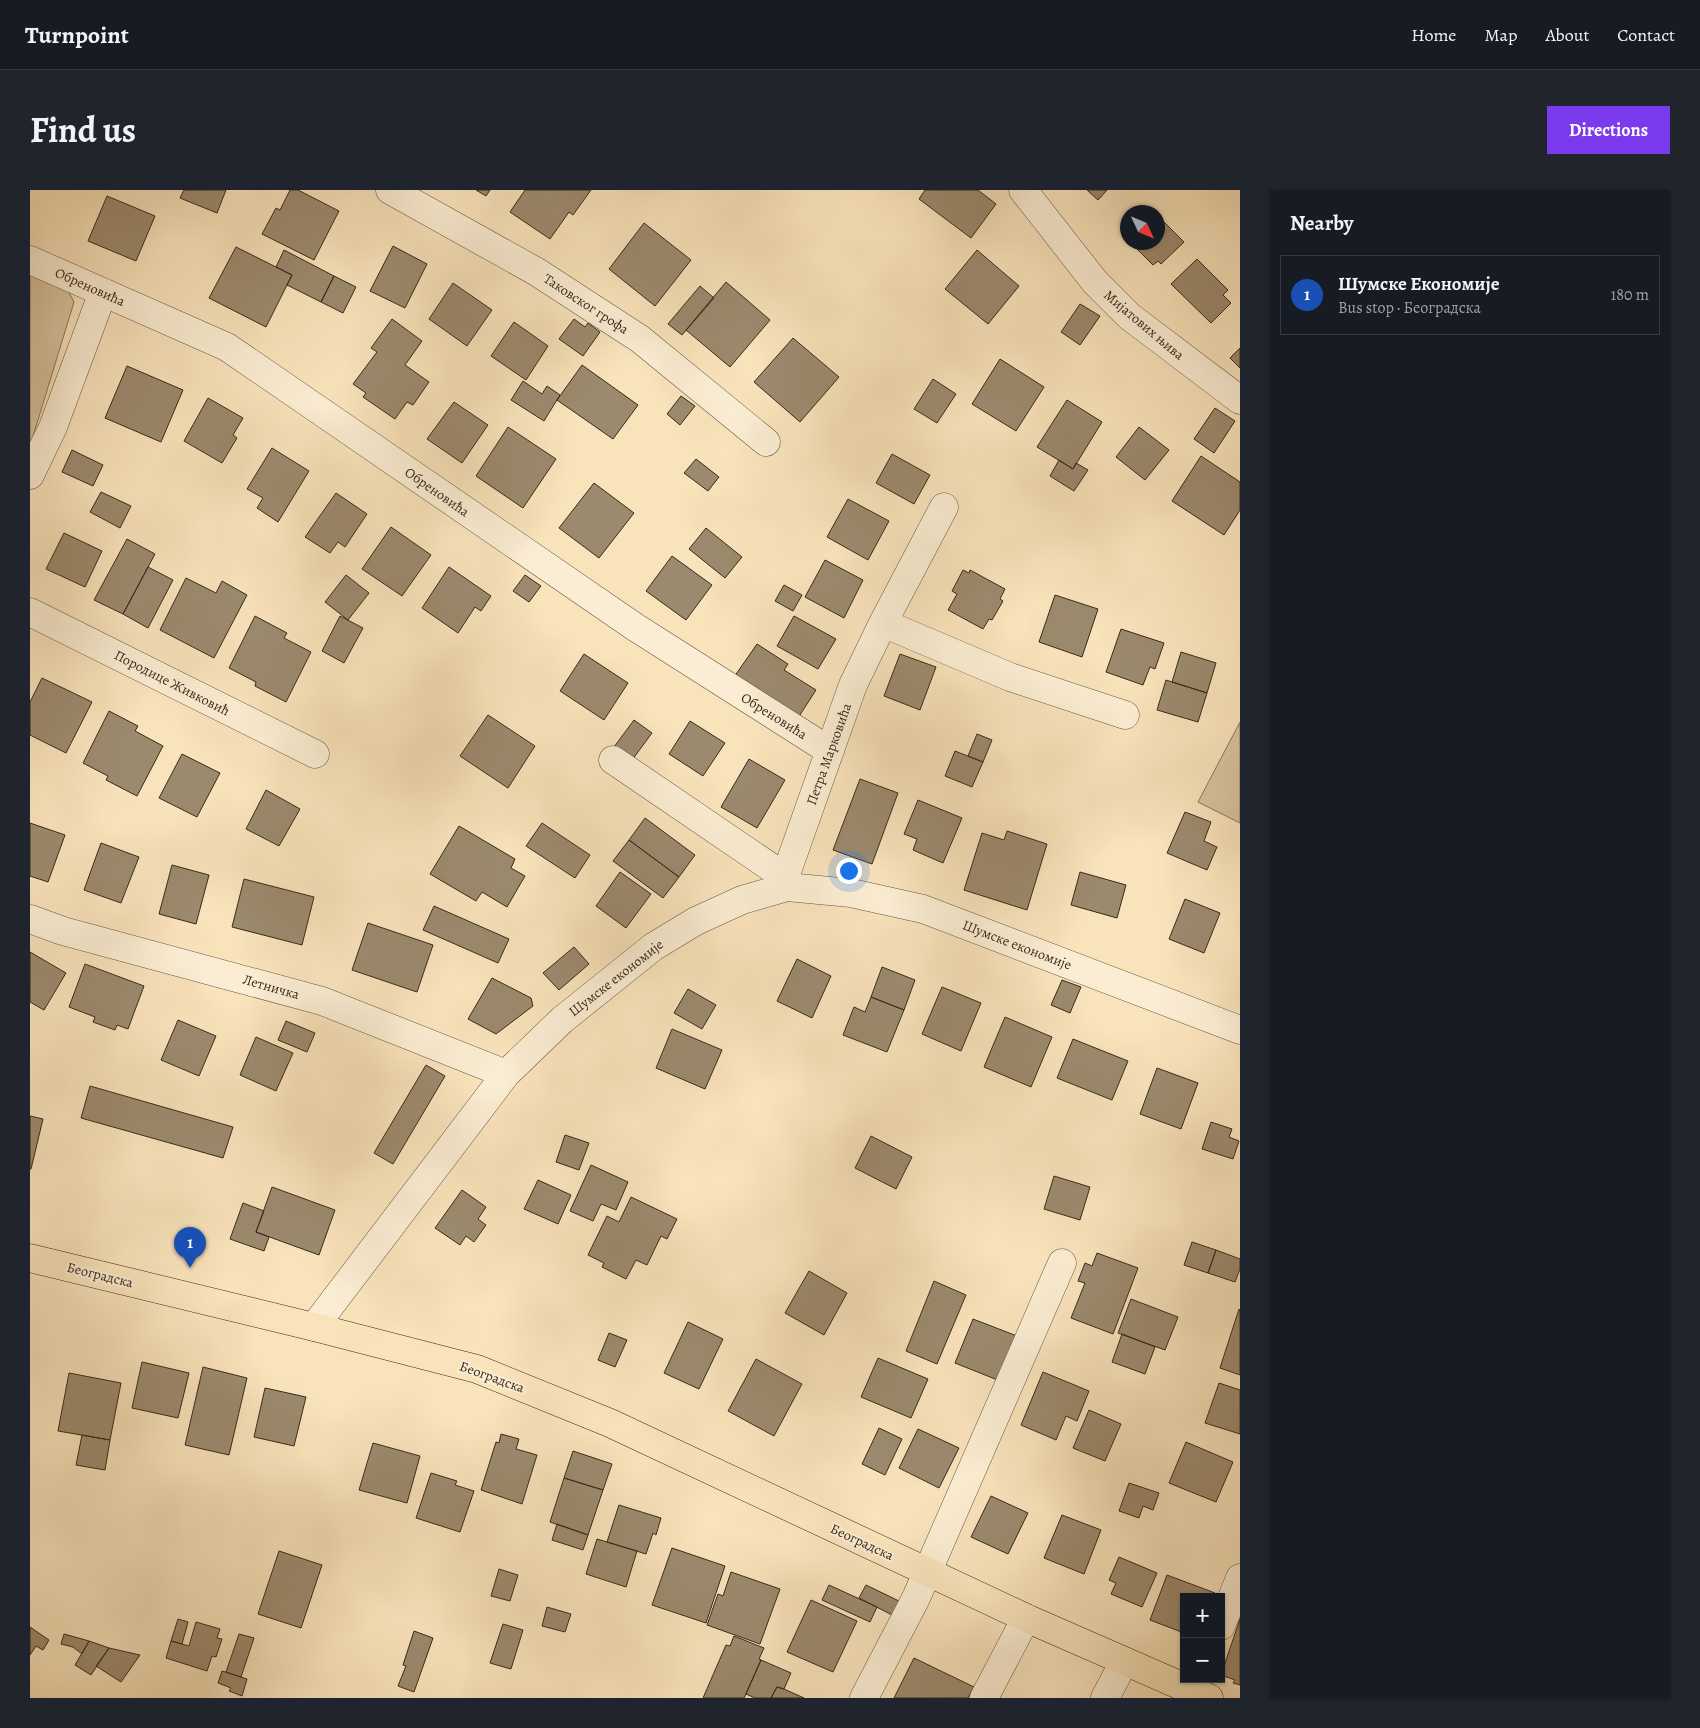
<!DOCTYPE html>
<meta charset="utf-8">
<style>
body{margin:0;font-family:Alegreya,serif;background:#20242c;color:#f1f3f6}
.controls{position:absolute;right:15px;bottom:15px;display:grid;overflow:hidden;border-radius:0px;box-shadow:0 1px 4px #0004}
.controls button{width:45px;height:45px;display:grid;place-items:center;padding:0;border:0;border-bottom:1px solid #363941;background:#171b24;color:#f1f3f6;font:25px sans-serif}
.compass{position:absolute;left:1090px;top:15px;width:45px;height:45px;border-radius:50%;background:#171b24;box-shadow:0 1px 4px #0004;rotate:134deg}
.you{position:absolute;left:818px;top:680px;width:18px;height:18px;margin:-12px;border:4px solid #fff;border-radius:50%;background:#1a73e8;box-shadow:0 0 0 8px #1a73e833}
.badge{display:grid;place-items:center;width:32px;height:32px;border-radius:50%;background:#7c3aed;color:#fff;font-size:16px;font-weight:700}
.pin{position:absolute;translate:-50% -41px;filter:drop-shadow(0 1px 2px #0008)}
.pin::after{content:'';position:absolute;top:26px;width:18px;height:15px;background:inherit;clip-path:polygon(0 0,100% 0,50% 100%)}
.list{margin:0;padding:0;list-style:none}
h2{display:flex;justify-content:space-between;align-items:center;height:65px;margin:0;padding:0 20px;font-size:21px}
h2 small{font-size:16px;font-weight:400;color:#9ea1a6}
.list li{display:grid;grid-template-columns:32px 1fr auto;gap:15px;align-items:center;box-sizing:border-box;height:80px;margin:0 10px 10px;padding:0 10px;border:1px solid #363941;border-radius:0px}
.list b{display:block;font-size:19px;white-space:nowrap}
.list p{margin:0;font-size:16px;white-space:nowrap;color:#9ea1a6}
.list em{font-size:16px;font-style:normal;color:#9ea1a6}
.map{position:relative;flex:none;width:1210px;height:1508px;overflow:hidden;border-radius:0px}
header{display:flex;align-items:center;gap:30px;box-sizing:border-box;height:70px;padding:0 25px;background:#171b24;border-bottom:1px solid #363941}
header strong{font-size:24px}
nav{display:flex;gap:28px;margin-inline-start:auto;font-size:18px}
.intro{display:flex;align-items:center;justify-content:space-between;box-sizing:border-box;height:120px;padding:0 30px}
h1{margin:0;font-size:35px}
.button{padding:12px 22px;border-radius:0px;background:#7c3aed;color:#fff;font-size:18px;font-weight:700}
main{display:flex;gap:30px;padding:0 30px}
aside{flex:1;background:#171b24;border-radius:0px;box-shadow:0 1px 4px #0004}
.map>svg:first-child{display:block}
.green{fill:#d8c4a0;stroke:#88775d}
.building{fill:#9c8a6e;stroke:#382a1a}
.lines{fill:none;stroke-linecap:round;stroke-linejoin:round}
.minor-casing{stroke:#685842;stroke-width:29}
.major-casing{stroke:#382a1a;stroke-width:29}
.minor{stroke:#fbedd3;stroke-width:28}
.major{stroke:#f9e3bb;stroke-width:28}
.labels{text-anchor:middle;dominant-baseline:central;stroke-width:4;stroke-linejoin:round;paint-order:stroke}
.street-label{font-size:14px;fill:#382a1a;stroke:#fbedd3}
</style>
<header>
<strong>Turnpoint</strong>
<nav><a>Home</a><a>Map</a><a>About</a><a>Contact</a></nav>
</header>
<div class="intro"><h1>Find us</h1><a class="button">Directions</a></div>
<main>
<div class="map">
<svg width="1210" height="1508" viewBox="0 0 1210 1508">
<rect width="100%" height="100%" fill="#f9e3bb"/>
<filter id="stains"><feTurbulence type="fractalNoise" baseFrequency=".004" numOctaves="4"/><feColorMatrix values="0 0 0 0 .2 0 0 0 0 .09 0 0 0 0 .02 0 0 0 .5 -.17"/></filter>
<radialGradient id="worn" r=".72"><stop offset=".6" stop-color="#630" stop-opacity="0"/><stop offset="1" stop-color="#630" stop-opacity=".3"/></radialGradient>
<!-- green -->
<path class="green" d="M 0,81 L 35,95 L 44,112 L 0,256 Z
M 1210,532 L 1210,633 L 1168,612 Z"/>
<!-- building -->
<path class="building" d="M 154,0 L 196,0 L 187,23 L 150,8 Z
M 260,0 L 268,0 L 309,21 L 284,70 L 232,44 L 246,18 L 250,20 Z
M 446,0 L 460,0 L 456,6 Z
M 495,0 L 561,0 L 543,25 L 539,22 L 520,49 L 480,22 Z
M 895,0 L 948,0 L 966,14 L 941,48 L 889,9 Z
M 1057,0 L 1077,0 L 1068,10 Z
M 77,6 L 125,26 L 106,71 L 58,51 Z
M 1119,17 L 1124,22 L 1114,22 Z
M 1128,26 L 1154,52 L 1131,74 L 1128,71 L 1123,75 L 1100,52 L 1128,52 Z
M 614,33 L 661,70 L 625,116 L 579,79 Z
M 1098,39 L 1098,50 L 1092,45 Z
M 363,56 L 397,74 L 375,118 L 340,101 Z
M 206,57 L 262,85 L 236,137 L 179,108 Z
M 254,60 L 304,86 L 291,112 L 257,95 L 262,85 L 246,77 Z
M 947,60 L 989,96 L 958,134 L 915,99 Z
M 1167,69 L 1198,100 L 1193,105 L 1201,113 L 1181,133 L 1141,94 Z
M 304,86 L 326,97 L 313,123 L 291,112 Z
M 696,92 L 740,130 L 700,177 L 656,140 Z
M 423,93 L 462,120 L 437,156 L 399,129 Z
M 670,96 L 684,108 L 652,145 L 638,134 Z
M 1050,114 L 1070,126 L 1050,155 L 1031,142 Z
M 362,129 L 392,151 L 375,175 L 399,192 L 383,215 L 377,212 L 365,229 L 333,207 L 336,203 L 323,194 L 347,162 L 341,158 Z
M 544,129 L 555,137 L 558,133 L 570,142 L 553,166 L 529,149 Z
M 484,132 L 518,156 L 496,190 L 461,166 Z
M 763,148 L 809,187 L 770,232 L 724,192 Z
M 1210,158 L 1210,178 L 1200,168 Z
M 970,169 L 1014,197 L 986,241 L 942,214 Z
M 552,175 L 608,215 L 583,249 L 527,210 Z
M 97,176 L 153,200 L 131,252 L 75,228 Z
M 903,189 L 926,204 L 907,233 L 884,219 Z
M 493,191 L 512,204 L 517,196 L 530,205 L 514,231 L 481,210 Z
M 651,206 L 665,216 L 650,235 L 637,224 Z
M 178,208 L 213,228 L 203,245 L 207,248 L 192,273 L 154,251 Z
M 1037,210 L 1072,232 L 1043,279 L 1007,257 Z
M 424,212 L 458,235 L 432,273 L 397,249 Z
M 1185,218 L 1205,231 L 1184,263 L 1164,249 Z
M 478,237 L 526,269 L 493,318 L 446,286 Z
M 1109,237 L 1139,260 L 1115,290 L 1086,267 Z
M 242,258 L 279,281 L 248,332 L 227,318 L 233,308 L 217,299 Z
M 42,260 L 73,275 L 63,296 L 32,282 Z
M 862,264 L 900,285 L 884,314 L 846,293 Z
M 1171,266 L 1210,292 L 1210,320 L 1194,345 L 1142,311 Z
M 666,269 L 689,287 L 678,301 L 654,283 Z
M 1029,270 L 1043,279 L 1046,273 L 1058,280 L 1044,301 L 1020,286 Z
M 564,293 L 604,323 L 569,368 L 529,338 Z
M 71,302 L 101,316 L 90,338 L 60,322 Z
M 306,303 L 337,324 L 315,357 L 308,352 L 300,363 L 275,347 Z
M 818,309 L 859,331 L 838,370 L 797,347 Z
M 361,337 L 401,365 L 372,406 L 332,379 Z
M 676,338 L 712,367 L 695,388 L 659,359 Z
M 34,343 L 72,361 L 55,397 L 16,379 Z
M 97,349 L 125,364 L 93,424 L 64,410 Z
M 642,366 L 682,395 L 656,430 L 616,401 Z
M 795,370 L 833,390 L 814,428 L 775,407 Z
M 118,377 L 143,390 L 118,438 L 93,424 Z
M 419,377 L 461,406 L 451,421 L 445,417 L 428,443 L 392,418 Z
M 933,380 L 939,383 L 940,380 L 975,399 L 970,409 L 973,411 L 962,430 L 959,429 L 953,439 L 918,420 L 927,404 L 922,401 Z
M 316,385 L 339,403 L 318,430 L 295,412 Z
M 495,385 L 511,396 L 499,412 L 483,401 Z
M 156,388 L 186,403 L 192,391 L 217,405 L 184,468 L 130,440 Z
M 754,395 L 772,405 L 763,421 L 745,411 Z
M 1025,405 L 1068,419 L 1052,467 L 1009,452 Z
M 225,426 L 257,443 L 254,448 L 281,462 L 256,512 L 225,496 L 226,492 L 199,478 Z
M 310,426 L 333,438 L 314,473 L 292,461 Z
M 764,426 L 806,449 L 788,479 L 747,456 Z
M 1091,439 L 1134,453 L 1125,479 L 1120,477 L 1113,495 L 1076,482 Z
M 727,454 L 758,474 L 754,480 L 786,500 L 766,531 L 702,490 Z
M 1151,462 L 1186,473 L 1177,503 L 1142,492 Z
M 554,464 L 598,493 L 574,530 L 530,501 Z
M 870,464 L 906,477 L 890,520 L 854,506 Z
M 12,488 L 62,512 L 36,563 L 0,545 L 0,512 Z
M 1136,490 L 1177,503 L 1168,532 L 1127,520 Z
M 79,521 L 108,536 L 105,541 L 133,556 L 107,606 L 76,590 L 78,586 L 53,573 Z
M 458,525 L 505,556 L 478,598 L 430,566 Z
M 604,530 L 622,543 L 602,570 L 584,557 Z
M 660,531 L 695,553 L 673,586 L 639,564 Z
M 947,544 L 962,550 L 953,572 L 938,566 Z
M 925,561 L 953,572 L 942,597 L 915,586 Z
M 152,564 L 190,583 L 167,627 L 129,608 Z
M 719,569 L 755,590 L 727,638 L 691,617 Z
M 830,589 L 868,603 L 842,674 L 803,660 Z
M 236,600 L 270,619 L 249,656 L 216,639 Z
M 888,610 L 932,628 L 913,673 L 883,660 L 887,649 L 874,644 Z
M 1155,622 L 1181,632 L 1174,651 L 1187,657 L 1177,680 L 1137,663 Z
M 615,628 L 665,665 L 649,687 L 599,650 Z
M 0,633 L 35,645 L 18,692 L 0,686 Z
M 512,633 L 560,665 L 545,688 L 496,656 Z
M 429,636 L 485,669 L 481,678 L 495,686 L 477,717 L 452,702 L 446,711 L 400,684 Z
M 977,641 L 1017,654 L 997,720 L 934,700 L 952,643 L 974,650 Z
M 599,650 L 649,687 L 633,708 L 583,671 Z
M 71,653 L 109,667 L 91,713 L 54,700 Z
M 142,675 L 179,685 L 166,734 L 129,724 Z
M 590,682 L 621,704 L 596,738 L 566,716 Z
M 1050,682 L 1096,695 L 1087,728 L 1041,715 Z
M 214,689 L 284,707 L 272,755 L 202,737 Z
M 1155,709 L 1190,723 L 1174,763 L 1139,749 Z
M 404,716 L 479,749 L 468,773 L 393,740 Z
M 338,733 L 403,755 L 387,802 L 322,780 Z
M 544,757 L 559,774 L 529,800 L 513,783 Z
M 0,762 L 36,783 L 14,820 L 0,812 Z
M 767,769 L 801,786 L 782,828 L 747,811 Z
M 55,774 L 114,796 L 98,839 L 87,835 L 85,840 L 63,832 L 65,827 L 39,817 Z
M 852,777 L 885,790 L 874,820 L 841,807 Z
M 462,788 L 501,808 L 503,816 L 466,844 L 438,829 Z
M 1032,790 L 1051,797 L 1040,823 L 1021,815 Z
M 912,797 L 951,813 L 931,861 L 892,844 Z
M 658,799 L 686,815 L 672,839 L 644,823 Z
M 841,807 L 874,820 L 857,862 L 813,845 L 824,817 L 835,822 Z
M 975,827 L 1022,847 L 1001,897 L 954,877 Z
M 148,830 L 186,846 L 169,886 L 131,870 Z
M 256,831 L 285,843 L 277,862 L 248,850 Z
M 642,839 L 692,860 L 675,899 L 626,878 Z
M 226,847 L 263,863 L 246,901 L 210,885 Z
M 1043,849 L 1098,871 L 1082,910 L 1027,888 Z
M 396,875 L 415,886 L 363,974 L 344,963 Z
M 1127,878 L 1168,893 L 1151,939 L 1110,924 Z
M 60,896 L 203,937 L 193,968 L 51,928 Z
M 0,926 L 13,929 L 1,979 L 0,979 Z
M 1181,932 L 1202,939 L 1199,947 L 1209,951 L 1203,969 L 1172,959 Z
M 535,945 L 559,953 L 549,980 L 526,972 Z
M 841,946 L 882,967 L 866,999 L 825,978 Z
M 561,975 L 598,992 L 586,1020 L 571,1014 L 563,1031 L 540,1021 Z
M 1024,986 L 1060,997 L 1050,1030 L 1014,1019 Z
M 508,990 L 541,1005 L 528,1034 L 494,1019 Z
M 242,997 L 305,1020 L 289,1065 L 226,1042 Z
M 432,1000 L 456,1017 L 448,1029 L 456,1035 L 444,1052 L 436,1046 L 430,1055 L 405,1038 Z
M 601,1007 L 647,1029 L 637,1049 L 631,1046 L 617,1075 L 606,1070 L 596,1089 L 572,1077 L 574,1073 L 558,1065 L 577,1026 L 589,1032 Z
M 213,1013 L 234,1021 L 226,1042 L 239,1047 L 234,1061 L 200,1049 Z
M 1162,1052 L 1186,1060 L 1178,1083 L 1154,1075 Z
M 1186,1060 L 1210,1069 L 1210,1079 L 1205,1092 L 1178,1083 Z
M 1067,1063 L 1108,1078 L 1083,1144 L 1041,1128 L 1055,1093 L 1048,1091 L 1055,1073 L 1062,1076 Z
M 779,1081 L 817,1103 L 794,1145 L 755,1123 Z
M 904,1091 L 936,1105 L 907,1174 L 876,1161 Z
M 1101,1109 L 1148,1127 L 1135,1160 L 1088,1143 Z
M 1209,1119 L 1210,1120 L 1210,1185 L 1190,1178 Z
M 943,1129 L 987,1146 L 970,1191 L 925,1173 Z
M 658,1132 L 693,1149 L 669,1199 L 634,1183 Z
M 579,1143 L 597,1150 L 585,1177 L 568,1170 Z
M 1092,1144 L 1125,1157 L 1115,1184 L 1082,1172 Z
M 848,1168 L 898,1189 L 881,1228 L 831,1207 Z
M 726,1169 L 772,1194 L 744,1246 L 698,1221 Z
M 112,1172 L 159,1183 L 148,1228 L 102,1218 Z
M 173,1177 L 217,1188 L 199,1265 L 155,1255 Z
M 1013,1182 L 1059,1201 L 1047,1231 L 1036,1226 L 1026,1250 L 991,1235 Z
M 39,1183 L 91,1193 L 80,1250 L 28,1241 Z
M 1189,1193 L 1210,1200 L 1210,1244 L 1175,1233 Z
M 235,1198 L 276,1207 L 264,1256 L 224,1247 Z
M 1059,1220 L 1091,1234 L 1075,1271 L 1043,1258 Z
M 849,1238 L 872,1249 L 855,1285 L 832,1274 Z
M 888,1239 L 929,1258 L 909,1298 L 869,1278 Z
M 471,1244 L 489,1249 L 486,1259 L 507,1265 L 492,1314 L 451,1300 L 466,1252 L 469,1253 Z
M 52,1245 L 80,1250 L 75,1280 L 46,1275 Z
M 1156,1252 L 1203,1272 L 1186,1312 L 1139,1293 Z
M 343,1253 L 390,1266 L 377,1313 L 329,1300 Z
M 543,1261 L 582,1274 L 573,1300 L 534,1288 Z
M 401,1283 L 427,1291 L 425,1295 L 444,1301 L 430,1342 L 386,1328 Z
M 534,1288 L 573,1300 L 558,1345 L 520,1332 Z
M 1099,1293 L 1129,1303 L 1123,1320 L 1113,1316 L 1109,1328 L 1089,1321 Z
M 961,1306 L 998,1323 L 978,1364 L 941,1347 Z
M 589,1315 L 631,1328 L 626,1345 L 623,1343 L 616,1364 L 577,1352 Z
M 1032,1325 L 1071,1340 L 1054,1384 L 1014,1368 Z
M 527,1334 L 558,1345 L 553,1360 L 522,1350 Z
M 567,1349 L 607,1361 L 596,1397 L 556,1384 Z
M 642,1358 L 695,1376 L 676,1433 L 622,1415 Z
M 249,1361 L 292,1375 L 271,1438 L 228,1424 Z
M 1089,1367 L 1127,1383 L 1112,1417 L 1081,1404 L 1086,1393 L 1079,1390 Z
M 469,1379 L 488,1385 L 480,1411 L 461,1406 Z
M 701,1382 L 750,1399 L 730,1454 L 677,1435 L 688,1404 L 693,1406 Z
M 1137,1385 L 1185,1403 L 1184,1407 L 1154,1407 L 1154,1443 L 1120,1430 Z
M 799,1395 L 847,1417 L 840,1432 L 792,1410 Z
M 836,1395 L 871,1412 L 864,1426 L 829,1408 Z
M 781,1410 L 827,1431 L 803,1482 L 757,1462 Z
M 517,1417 L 541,1424 L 535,1442 L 512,1436 Z
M 148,1429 L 158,1432 L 152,1454 L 141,1451 Z
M 1210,1429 L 1210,1495 L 1203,1493 L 1205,1490 L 1191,1485 Z
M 166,1432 L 190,1439 L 187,1448 L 192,1449 L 186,1467 L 182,1466 L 177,1481 L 136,1468 L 141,1451 L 159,1456 Z
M 473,1434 L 493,1440 L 481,1479 L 460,1473 Z
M 0,1437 L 19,1450 L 13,1460 L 6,1456 L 0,1465 Z
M 384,1441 L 403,1448 L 384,1502 L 368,1496 L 376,1476 L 373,1475 Z
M 34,1444 L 59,1451 L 52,1464 L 43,1457 L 31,1454 Z
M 209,1444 L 224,1448 L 211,1487 L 196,1482 Z
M 704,1446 L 734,1458 L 729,1469 L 731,1470 L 714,1508 L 673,1508 L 696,1455 L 700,1456 Z
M 59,1451 L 79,1458 L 61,1485 L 45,1475 Z
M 79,1458 L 110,1465 L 91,1492 L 66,1476 Z
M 884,1468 L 944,1497 L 938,1508 L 864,1508 Z
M 731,1470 L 761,1483 L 754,1499 L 747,1497 L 741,1508 L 725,1508 L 716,1504 Z
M 192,1481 L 217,1489 L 212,1506 L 199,1501 L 201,1498 L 188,1493 Z
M 747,1497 L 754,1499 L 774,1508 L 741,1508 Z"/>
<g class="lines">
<defs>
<path id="minor" d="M 360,0 L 507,82 L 610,149 L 736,252
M 993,0 L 1065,92 L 1099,126 L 1210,210
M 0,70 L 197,157 L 605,437 L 800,561
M 0,285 L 23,237 L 73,102
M 0,422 L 285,564
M 853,433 L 980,487 L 1095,525
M 583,570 L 755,687
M 757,697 L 755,687 L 823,495 L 853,433 L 914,317
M 0,729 L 33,741 L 292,811 L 476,884
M 284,1137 L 476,884 L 532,830 L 623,757 L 666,731 L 712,710 L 757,697 L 821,703 L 893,719 L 1210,840
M 1191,1436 L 1210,1388
M 834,1508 L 886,1408 L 1032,1073
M 954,1508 L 996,1428
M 1075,1508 L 1094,1472"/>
<path id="major" d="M 0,1068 L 284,1137 L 447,1179 L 580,1233 L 996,1428 L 1179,1508"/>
</defs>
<!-- minor casing -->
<use href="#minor" class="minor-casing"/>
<!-- major casing -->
<use href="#major" class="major-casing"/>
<!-- minor -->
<use href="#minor" class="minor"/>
<!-- major -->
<use href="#major" class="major"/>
</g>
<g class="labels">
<!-- street labels -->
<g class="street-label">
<text transform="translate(60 97) rotate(24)">Обреновића</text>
<text transform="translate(556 114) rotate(33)">Таковског грофа</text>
<text transform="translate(1114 135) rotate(40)">Мијатових њива</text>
<text transform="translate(407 302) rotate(35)">Обреновића</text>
<text transform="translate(142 493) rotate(27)">Породице Живковић</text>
<text transform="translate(744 526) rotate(32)">Обреновића</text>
<text transform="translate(799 564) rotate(-70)">Петра Марковића</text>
<text transform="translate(987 755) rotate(21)">Шумске економије</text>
<text transform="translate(586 788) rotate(-38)">Шумске економије</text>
<text transform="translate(241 797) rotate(16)">Летничка</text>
<text transform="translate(70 1085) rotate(14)">Београдска</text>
<text transform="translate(462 1187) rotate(20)">Београдска</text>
<text transform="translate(832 1352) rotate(25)">Београдска</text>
</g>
</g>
<rect width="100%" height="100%" filter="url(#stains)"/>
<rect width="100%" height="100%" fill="url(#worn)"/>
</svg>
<div class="controls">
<button>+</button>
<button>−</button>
</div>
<svg class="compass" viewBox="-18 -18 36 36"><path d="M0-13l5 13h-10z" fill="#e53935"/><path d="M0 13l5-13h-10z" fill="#9ea1a6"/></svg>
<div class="you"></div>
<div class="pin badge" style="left:160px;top:1078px;background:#1a4fb4">1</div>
</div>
<aside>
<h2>Nearby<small></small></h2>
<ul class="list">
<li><span class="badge" style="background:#1a4fb4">1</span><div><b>Шумске Економије</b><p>Bus stop · Београдска</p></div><em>180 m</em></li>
</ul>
</aside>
</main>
